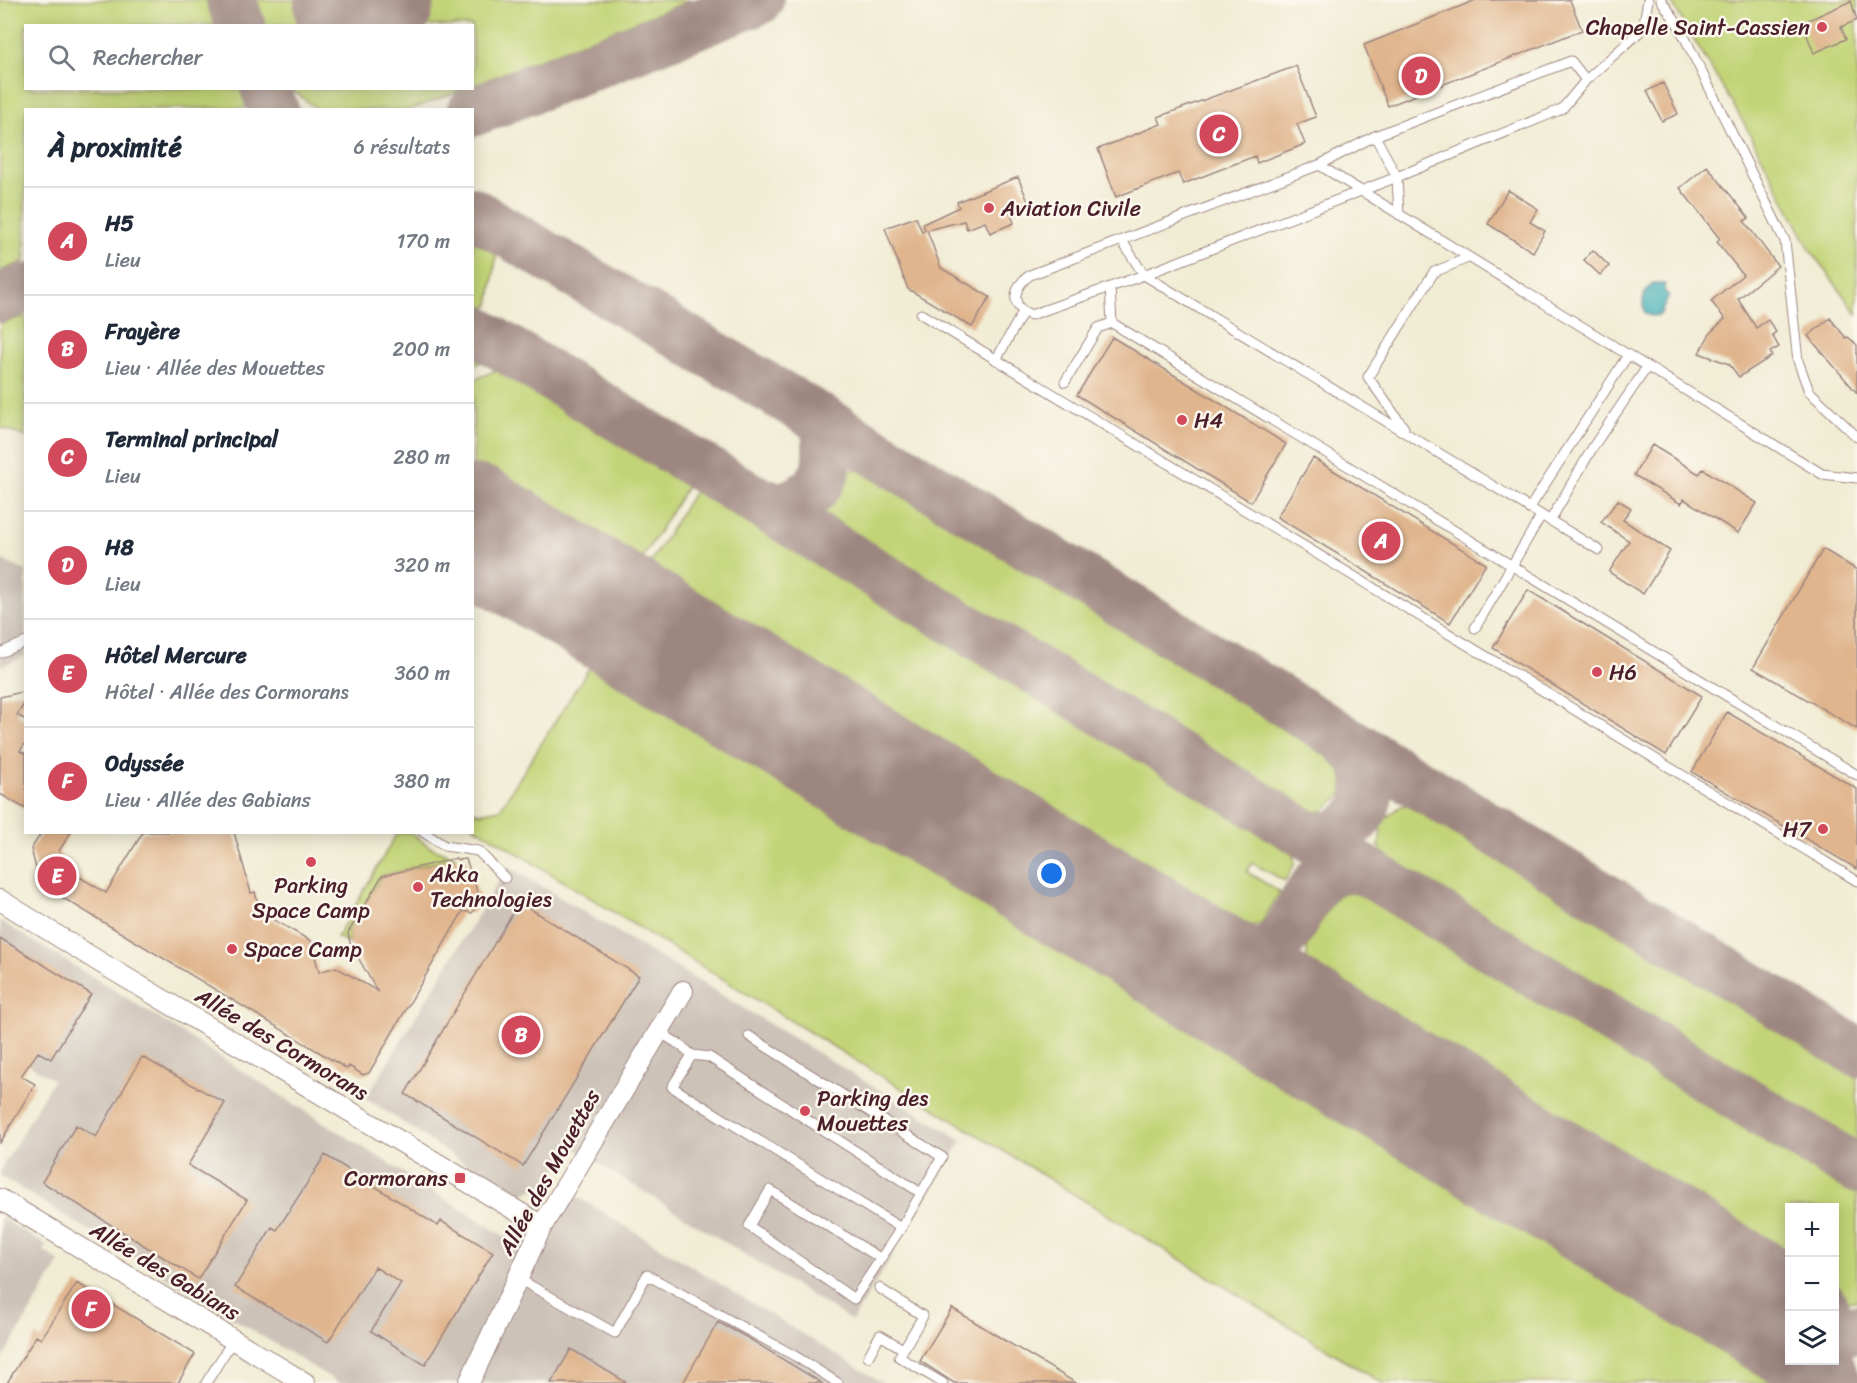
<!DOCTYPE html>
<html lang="fr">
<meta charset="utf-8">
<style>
body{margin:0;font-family:Sriracha,sans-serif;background:#f6f6f7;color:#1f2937}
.controls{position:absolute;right:18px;bottom:18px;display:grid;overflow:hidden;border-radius:0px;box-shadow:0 3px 15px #0003}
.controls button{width:54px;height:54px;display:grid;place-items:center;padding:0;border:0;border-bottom:2px solid #e0e1e3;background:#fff;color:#1f2937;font:30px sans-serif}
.you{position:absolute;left:1052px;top:874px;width:21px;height:21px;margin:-15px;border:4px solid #fff;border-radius:50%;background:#1a73e8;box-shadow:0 0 0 9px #1a73e833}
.badge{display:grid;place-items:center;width:39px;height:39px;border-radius:50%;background:#d1495b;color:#fff;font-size:20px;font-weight:700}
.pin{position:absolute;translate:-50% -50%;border:3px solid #fff;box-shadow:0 2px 6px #0006}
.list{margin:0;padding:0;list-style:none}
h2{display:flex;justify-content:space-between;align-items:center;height:78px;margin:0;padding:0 24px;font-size:26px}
h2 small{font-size:20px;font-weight:400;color:#747a83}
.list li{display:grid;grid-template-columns:39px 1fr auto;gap:18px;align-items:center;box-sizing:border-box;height:108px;padding:0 24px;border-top:2px solid #e0e1e3}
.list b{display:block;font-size:22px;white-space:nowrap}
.list p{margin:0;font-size:20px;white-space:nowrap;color:#747a83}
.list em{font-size:20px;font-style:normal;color:#747a83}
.icon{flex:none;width:33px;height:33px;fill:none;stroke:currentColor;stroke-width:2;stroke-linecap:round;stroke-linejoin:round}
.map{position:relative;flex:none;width:1857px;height:1383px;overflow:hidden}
.search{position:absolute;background:#fff;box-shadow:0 3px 15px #0003;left:24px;top:24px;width:450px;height:66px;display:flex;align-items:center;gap:15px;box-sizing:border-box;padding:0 21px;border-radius:0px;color:#747a83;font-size:22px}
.panel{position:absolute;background:#fff;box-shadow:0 3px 15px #0003;left:24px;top:108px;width:450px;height:726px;border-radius:0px}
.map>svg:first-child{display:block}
.industrial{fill:#ccc2b8}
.green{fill:#c2d477;stroke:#867a51;stroke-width:1.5}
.water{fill:#38aab3;stroke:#41646f;stroke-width:1.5}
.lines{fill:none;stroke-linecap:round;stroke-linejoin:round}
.taxiway{stroke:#9e8680;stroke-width:50}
.runway{stroke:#9e8680;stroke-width:124}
.building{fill:#e0b58d}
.service-casing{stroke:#9e8680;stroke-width:11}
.minor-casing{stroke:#9e8680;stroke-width:22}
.service{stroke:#fff;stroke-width:9}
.minor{stroke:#fff;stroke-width:20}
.poi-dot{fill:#d1495b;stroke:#fbf7ec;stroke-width:2}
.labels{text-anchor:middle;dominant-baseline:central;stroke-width:5;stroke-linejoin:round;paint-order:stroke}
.poi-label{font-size:22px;fill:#4a1f2b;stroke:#fbf7ec;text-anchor:start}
.street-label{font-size:22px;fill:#4a1f2b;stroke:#fbf7ec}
</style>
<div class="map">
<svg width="1857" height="1383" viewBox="0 0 1857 1383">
<rect width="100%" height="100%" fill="#fbf7ec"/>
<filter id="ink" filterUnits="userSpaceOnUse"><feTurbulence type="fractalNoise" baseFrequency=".0167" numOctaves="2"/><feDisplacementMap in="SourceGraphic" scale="12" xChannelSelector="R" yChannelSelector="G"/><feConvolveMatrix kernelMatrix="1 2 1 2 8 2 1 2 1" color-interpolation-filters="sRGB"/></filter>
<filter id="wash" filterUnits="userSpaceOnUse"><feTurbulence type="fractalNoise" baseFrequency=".008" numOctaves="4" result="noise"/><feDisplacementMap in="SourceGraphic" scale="24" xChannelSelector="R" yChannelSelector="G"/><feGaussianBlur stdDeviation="1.35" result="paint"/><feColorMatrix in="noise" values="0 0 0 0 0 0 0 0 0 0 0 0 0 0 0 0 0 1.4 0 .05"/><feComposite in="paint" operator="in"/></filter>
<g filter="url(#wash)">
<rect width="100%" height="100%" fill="#f1ecd4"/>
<!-- industrial -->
<path class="industrial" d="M 0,559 L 26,571 L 25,656 L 0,667 Z
M 508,866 L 962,1140 L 852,1321 L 572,1147 L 548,1183 L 515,1197 L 366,1098 Z
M 0,921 L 114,990 L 510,1240 L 576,1196 L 883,1383 L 339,1383 L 0,1176 L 0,1171 L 53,1080 L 0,1046 Z
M 0,1217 L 46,1245 L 44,1251 L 60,1262 L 0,1363 Z"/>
<!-- green -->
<path class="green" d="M 0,0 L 207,0 L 216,25 L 26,26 L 26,88 L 240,89 L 248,108 L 26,110 L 25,261 L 0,271 Z
M 255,0 L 691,0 L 473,85 L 472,26 L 265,25 Z
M 1670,0 L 1857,0 L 1857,314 L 1811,251 L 1744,123 Z
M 291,89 L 464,89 L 410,110 L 317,109 Z
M 473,230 L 493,242 L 496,258 L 489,306 L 473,312 Z
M 21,317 L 26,317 L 25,437 L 0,427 L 0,324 Z
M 472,344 L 473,344 L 494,357 L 473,366 Z
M 504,367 L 693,477 L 637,567 L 473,466 L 473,380 Z
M 865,468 L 1334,753 L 1344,772 L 1342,795 L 1323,811 L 1295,812 L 833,530 L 824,511 L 830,489 L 845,471 Z
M 700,482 L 1278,832 L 1290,844 L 1295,863 L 1285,881 L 1252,863 L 1247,872 L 1280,892 L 1261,924 L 1243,927 L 1227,926 L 644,573 Z
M 601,649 L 1804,1382 L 1804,1383 L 1382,1383 L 473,826 L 473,810 L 479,813 L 500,809 Z
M 1414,804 L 1431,807 L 1857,1064 L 1857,1152 L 1389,871 L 1379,846 L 1382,821 L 1401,806 Z
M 397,833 L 411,833 L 430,847 L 455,857 L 382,876 L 348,933 L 350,943 L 337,937 Z
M 1354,889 L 1379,892 L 1857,1185 L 1857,1301 L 1835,1300 L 1834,1208 L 1790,1208 L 1789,1273 L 1319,987 L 1307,968 L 1307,946 L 1336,896 Z"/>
<!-- water -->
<path class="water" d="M 1653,283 L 1665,284 L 1664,290 L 1669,296 L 1660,315 L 1651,316 L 1645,314 C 1641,302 1643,291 1653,283 Z"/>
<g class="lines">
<!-- taxiway -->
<path class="taxiway" d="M 231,0 L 241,26
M 265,88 L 274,110
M 472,112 L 759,0
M 472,212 L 826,422 L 1857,1052
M 0,298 L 26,288
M 472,328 L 1857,1169
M 748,496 C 755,499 763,503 770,505 C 792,510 816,493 824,474 C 830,459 826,437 826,422
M 1308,835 C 1350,845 1382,802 1363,763 C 1359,754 1352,748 1345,741
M 1179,953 C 1195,957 1213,964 1229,962 C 1292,956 1288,918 1320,879 C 1332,865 1353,868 1368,872
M 1834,1332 L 1857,1329
M 1826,1360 L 1837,1383"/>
<!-- runway -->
<path class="runway" d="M 356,6 L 372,0
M 472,526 L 1790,1323"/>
</g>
<g id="blocks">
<!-- building -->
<path class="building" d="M 1476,0 L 1570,0 L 1582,30 L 1388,106 L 1364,45 Z
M 1851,1 L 1857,20 L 1841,27 L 1846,39 L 1814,53 L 1802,23 Z
M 1296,66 L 1316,117 L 1297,124 L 1305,144 L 1257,163 L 1255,156 L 1183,184 L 1178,173 L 1116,197 L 1098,149 L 1161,124 L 1158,117 Z
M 1663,83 L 1678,114 L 1662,121 L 1647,91 Z
M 1707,166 L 1749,218 L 1744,221 L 1778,266 L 1738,299 L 1756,328 L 1768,320 L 1776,332 L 1772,335 L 1779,347 L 1770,352 L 1772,356 L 1739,377 L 1729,364 L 1699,353 L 1711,332 L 1725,319 L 1711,301 L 1743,275 L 1717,242 L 1720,239 L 1680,188 Z
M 1018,177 L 1029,204 L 1010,212 L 1014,223 L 990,233 L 985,222 L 967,229 L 964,221 L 927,230 L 941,268 L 990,297 L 972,327 L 908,289 L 885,228 L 916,217 L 922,232 L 925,230 L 923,224 L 959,207 L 957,202 Z
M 1508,190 L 1538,209 L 1530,222 L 1545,231 L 1533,252 L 1488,224 Z
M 1593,250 L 1609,266 L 1600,275 L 1584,260 Z
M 1830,318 L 1846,338 L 1848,337 L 1857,345 L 1857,393 L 1808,336 Z
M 1112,337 L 1286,444 L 1251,502 L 1077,395 Z
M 1652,445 L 1699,474 L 1703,469 L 1757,503 L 1738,533 L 1684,499 L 1681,504 L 1634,475 Z
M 1313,458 L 1486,564 L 1450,623 L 1277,517 Z
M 1618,500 L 1631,508 L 1623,520 L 1670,551 L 1643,594 L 1609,572 L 1629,541 L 1601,522 Z
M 1823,549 L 1857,570 L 1857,729 L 1753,668 Z
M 1528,590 L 1702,696 L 1666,755 L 1493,648 Z
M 26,691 L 26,701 L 17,715 L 26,720 L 26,742 L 20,751 L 26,754 L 26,809 L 0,794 L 0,697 Z
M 1727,712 L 1857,789 L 1857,869 L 1692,772 Z
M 42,832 L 71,832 L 59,851 L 63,867 L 106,893 L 143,832 L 234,832 L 251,893 L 255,892 L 260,912 L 311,941 L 319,972 L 336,967 L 377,991 L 350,943 L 348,933 L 382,876 L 456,858 L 457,860 L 466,859 L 481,902 L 472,913 L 463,911 L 369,1073 L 363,1075 L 349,1066 L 347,1069 L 40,884 L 31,849 Z
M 519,902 L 639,976 L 523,1166 L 405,1094 Z
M 0,938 L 91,994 L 51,1059 L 38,1052 L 21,1076 L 35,1084 L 0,1143 Z
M 142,1057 L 225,1103 L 188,1165 L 247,1200 L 198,1279 L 42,1182 L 76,1125 L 96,1137 Z
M 325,1155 L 438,1226 L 441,1221 L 493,1252 L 425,1365 L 371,1331 L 401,1283 L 375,1267 L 328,1342 L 235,1287 L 272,1227 L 277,1230 Z
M 77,1283 L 195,1354 L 178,1383 L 7,1383 L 36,1336 L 41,1339 Z
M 952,1308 L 1004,1340 L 1076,1383 L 954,1383 L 920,1361 Z
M 718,1322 L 748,1338 L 822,1383 L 683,1383 Z
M 571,1349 L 627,1383 L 551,1383 Z"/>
</g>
</g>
<g filter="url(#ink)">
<use href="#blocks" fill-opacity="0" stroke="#9e8680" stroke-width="1.5"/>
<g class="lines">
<defs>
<path id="service" d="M 1661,0 L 1679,26 L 1785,241 L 1798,361 L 1809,391 L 1857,437
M 1586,80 L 1571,61 L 1375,136 L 1319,165 L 1030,275 C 1014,286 1008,307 1031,315 L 1144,275 L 1397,177 L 1562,109 L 1586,80 L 1643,29 L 1648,0
M 1375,136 L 1397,177 L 1399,215
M 1319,165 L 1822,474 L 1857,478
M 1122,241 L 1144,275 L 1599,550
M 1110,287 L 1112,323 L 1857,775
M 921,314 L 1857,881
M 996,360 L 1023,312
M 1065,382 L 1098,328 L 1112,323
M 1404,428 L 1368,377 L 1434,272 L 1468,258
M 1529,509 L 1628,355
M 1550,521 L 1593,447 L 1647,367
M 1475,628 L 1541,516
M 0,653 L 26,642
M 423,832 L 445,846 L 478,851 L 505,878
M 658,1031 L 680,1045
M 679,1044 L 692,1055 L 672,1087 L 901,1228 L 942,1157 L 749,1036
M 692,1055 L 709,1057 L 921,1193
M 880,1258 L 770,1190 L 749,1226 L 854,1299 L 901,1228
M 517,1278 L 615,1333 L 647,1275 L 795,1356 L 838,1383
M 879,1288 L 923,1316 L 899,1357 L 943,1383
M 868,1357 L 880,1335 L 903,1349
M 206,1383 L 233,1340"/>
<path id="minor" d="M 0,900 L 98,961 L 542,1226
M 0,1199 L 305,1383
M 469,1383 L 542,1226 L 683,991"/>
</defs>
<!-- service casing -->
<use href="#service" class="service-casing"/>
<!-- minor casing -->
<use href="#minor" class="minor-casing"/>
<!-- service -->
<use href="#service" class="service"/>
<!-- minor -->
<use href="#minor" class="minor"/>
</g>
</g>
<!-- markers -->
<g class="poi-dot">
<circle cx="1822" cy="27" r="6"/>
<circle cx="989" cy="208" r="6"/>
<circle cx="1182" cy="420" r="6"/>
<circle cx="1597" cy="672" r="6"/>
<circle cx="1823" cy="829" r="6"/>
<circle cx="311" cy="862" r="6"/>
<circle cx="418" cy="887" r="6"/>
<circle cx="232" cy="949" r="6"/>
<circle cx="805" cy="1111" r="6"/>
<rect x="454" y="1172" width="12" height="12" rx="3"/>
</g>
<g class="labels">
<!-- poi labels -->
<g class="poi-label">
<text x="1810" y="27" text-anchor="end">Chapelle Saint-Cassien</text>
<text x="1001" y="208">Aviation Civile</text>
<text x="1194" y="420">H4</text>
<text x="1609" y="672">H6</text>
<text x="1811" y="829" text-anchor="end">H7</text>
<text x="430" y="874">Akka<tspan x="430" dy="25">Technologies</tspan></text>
<text x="311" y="885" text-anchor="middle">Parking<tspan x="311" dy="25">Space Camp</tspan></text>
<text x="244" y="949">Space Camp</text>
<text x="817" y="1098">Parking des<tspan x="817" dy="25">Mouettes</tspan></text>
<text x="448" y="1178" text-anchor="end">Cormorans</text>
</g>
<!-- street labels -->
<g class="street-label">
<text transform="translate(282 1044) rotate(31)">Allée des Cormorans</text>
<text transform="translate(549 1172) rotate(-61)">Allée des Mouettes</text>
<text transform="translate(165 1271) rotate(31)">Allée des Gabians</text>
</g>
</g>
</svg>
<div class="controls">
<button>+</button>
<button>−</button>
<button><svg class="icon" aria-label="layers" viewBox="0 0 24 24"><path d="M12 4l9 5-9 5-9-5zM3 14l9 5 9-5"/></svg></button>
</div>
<div class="you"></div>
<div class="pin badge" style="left:1381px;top:541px">A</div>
<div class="pin badge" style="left:521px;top:1035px">B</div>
<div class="pin badge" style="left:1219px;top:134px">C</div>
<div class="pin badge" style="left:1421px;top:76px">D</div>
<div class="pin badge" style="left:57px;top:876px">E</div>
<div class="pin badge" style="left:91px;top:1309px">F</div>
<div class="search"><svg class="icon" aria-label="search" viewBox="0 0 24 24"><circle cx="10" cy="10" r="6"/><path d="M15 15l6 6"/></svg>Rechercher</div>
<section class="panel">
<h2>À proximité<small>6 résultats</small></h2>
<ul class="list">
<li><span class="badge">A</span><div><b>H5</b><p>Lieu</p></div><em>170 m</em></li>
<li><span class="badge">B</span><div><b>Frayère</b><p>Lieu · Allée des Mouettes</p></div><em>200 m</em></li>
<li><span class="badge">C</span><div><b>Terminal principal</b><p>Lieu</p></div><em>280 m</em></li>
<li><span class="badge">D</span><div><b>H8</b><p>Lieu</p></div><em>320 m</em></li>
<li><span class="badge">E</span><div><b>Hôtel Mercure</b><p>Hôtel · Allée des Cormorans</p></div><em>360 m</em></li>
<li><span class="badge">F</span><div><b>Odyssée</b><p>Lieu · Allée des Gabians</p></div><em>380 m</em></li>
</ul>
</section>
</div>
